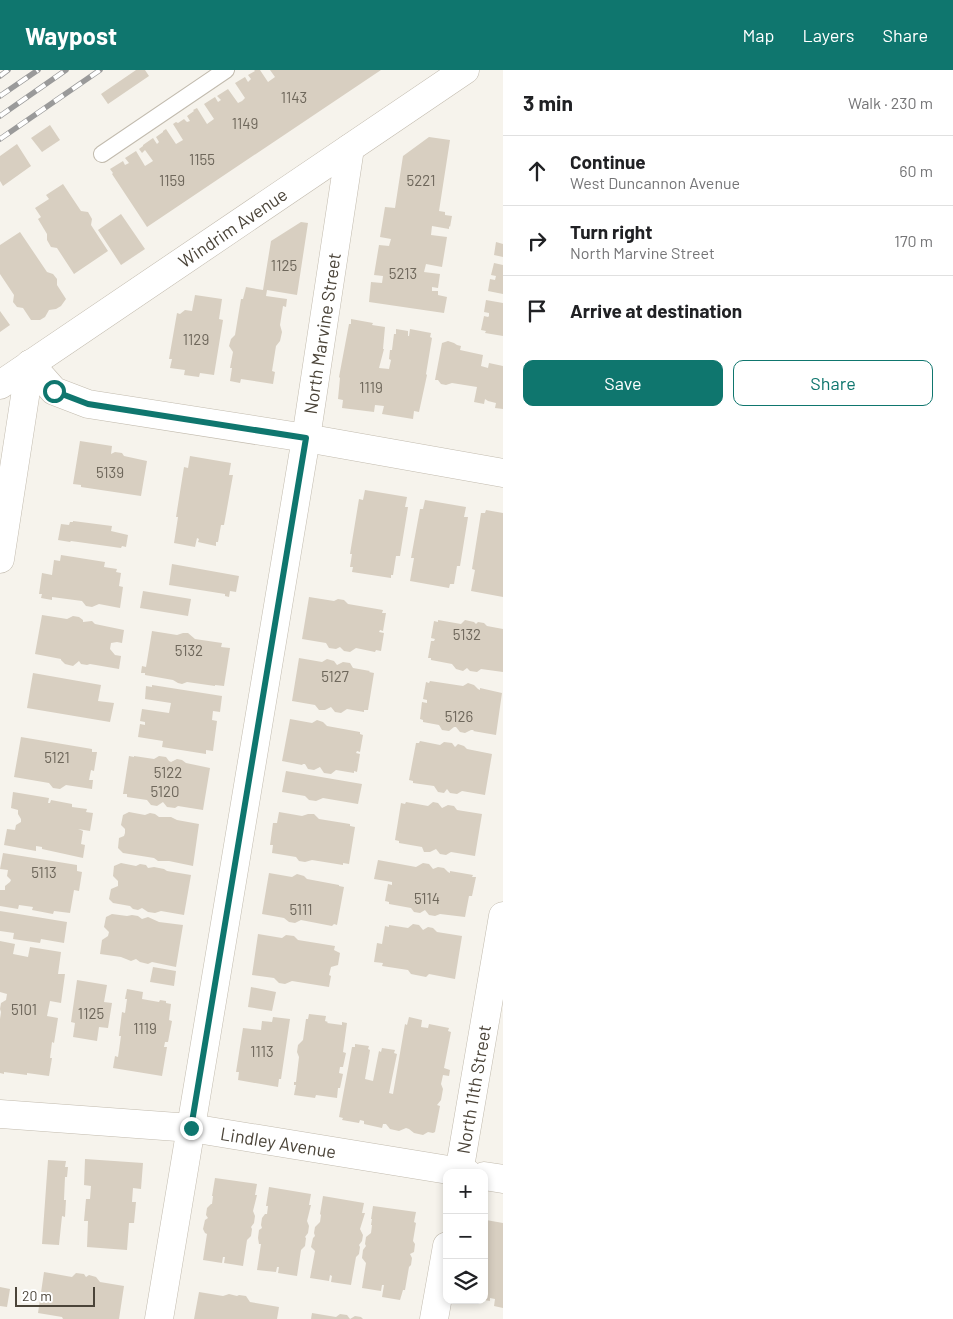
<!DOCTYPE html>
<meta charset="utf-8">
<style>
body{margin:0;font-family:Barlow,sans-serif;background:#f2f2f2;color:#202124}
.controls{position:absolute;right:15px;bottom:15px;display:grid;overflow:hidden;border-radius:10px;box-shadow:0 2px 8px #0003}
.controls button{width:45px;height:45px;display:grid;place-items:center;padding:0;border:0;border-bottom:1px solid #e0e0e0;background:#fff;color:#202124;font:25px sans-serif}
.scale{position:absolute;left:15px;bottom:12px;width:80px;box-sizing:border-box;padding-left:5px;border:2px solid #4b4439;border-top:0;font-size:14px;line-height:18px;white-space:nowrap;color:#4b4439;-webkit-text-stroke:4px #fff;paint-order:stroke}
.stop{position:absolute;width:15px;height:15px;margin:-11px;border:4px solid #0f766e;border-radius:50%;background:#fff}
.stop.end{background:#0f766e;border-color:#fff;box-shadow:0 1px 5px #0008}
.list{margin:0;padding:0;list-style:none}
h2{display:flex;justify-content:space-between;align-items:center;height:65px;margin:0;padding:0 20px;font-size:21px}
h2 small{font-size:16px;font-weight:400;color:#757577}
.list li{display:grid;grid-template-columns:32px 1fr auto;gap:15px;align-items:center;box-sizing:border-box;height:70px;padding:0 20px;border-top:1px solid #e0e0e0}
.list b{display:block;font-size:19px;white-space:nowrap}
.list p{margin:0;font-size:16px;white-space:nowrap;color:#757577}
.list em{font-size:16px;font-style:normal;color:#757577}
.actions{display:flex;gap:10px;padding:15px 20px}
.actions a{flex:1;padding:11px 0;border:1px solid #0f766e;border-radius:10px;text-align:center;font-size:18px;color:#0f766e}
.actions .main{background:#0f766e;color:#fff}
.icon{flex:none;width:28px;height:28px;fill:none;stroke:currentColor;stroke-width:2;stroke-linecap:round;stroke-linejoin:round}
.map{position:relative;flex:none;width:503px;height:1249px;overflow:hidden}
header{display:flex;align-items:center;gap:30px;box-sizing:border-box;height:70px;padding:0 25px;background:#0f766e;color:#fff}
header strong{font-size:24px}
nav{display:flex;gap:28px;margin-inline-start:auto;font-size:18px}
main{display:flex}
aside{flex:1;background:#fff}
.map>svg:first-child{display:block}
.building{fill:#d8cfc1}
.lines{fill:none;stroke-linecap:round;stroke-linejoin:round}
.service-casing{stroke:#c2bbae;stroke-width:18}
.minor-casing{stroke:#c2bbae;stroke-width:29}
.service{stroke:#fff;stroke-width:16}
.minor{stroke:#fff;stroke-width:28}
.rail-casing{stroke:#9a9a9a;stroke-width:5.5}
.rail{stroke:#fff;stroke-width:4;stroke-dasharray:11;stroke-linecap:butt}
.route{stroke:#0f766e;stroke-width:6}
.labels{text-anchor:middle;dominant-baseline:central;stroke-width:4.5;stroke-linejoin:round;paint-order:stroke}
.number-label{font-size:15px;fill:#6e675b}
.street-label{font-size:18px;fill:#4b4439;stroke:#fff}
</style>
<header>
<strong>Waypost</strong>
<nav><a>Map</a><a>Layers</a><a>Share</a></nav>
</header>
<main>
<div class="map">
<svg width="503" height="1249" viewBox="0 0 503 1249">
<rect width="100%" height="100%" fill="#f6f3ec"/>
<!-- building -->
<path class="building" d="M 136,0 L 145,0 L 149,6 L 108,34 L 101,24 Z
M 254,0 L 260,0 L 268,12 L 275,7 L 270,0 L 381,0 L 147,157 L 112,104 L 113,103 L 110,99 L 123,91 L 125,95 L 129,93 L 125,88 L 136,81 L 145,96 L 153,91 L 145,80 L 142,83 L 139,79 L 143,76 L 143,75 L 153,68 L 157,74 L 159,72 L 156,67 L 163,62 L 163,61 L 166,59 L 176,74 L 183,70 L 173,54 L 176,52 L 178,53 L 184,49 L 187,52 L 190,51 L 187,46 L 194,41 L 193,40 L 197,38 L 207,54 L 214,49 L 204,34 L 215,27 L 218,32 L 221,30 L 217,26 L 228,19 L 238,33 L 242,31 L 245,28 L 235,13 L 245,7 L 248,12 L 251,9 L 248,5 L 255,1 Z
M 50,55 L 60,70 L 42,82 L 31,68 Z
M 429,67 L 450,70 L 439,141 L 445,142 L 445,145 L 452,146 L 450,157 L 449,156 L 449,159 L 432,156 L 431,165 L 447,167 L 442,197 L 426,194 L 424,202 L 440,204 L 438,218 L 432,217 L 432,221 L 438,221 L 438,225 L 447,227 L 444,243 L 369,232 L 371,212 L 382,213 L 383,206 L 374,205 L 379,175 L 389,176 L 391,169 L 380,167 L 385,137 L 395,138 L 403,86 Z
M 17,74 L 31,96 L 3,116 L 0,111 L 0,86 Z
M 63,114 L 81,141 L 88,142 L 92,149 L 91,155 L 108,181 L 74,204 L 57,178 L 51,177 L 47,170 L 47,164 L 38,149 L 41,147 L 35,138 L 49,129 L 46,125 Z
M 121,144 L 145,179 L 121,195 L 98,160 Z
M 301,152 L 308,153 L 297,225 L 267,220 L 266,226 L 287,229 L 286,237 L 283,236 L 280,255 L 282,262 L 280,271 L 276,276 L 272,301 L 275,302 L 273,314 L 241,309 L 240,313 L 230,311 L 232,298 L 230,298 L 233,282 L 229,276 L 231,269 L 235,265 L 241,229 L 243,229 L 246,217 L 263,220 L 271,171 Z
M 20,162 L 47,202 L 53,204 L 57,209 L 57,215 L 66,229 L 61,236 L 56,239 L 49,240 L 45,247 L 40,250 L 31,250 L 23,238 L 17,237 L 13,232 L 14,225 L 0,204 L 0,175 Z
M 496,172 L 503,174 L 503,187 L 494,185 Z
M 494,193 L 503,195 L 503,224 L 488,221 L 490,209 L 495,210 L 496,206 L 491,205 Z
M 195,225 L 222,229 L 219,249 L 223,250 L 214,305 L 200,303 L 199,307 L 184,305 L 185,300 L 170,298 L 172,289 L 169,289 L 177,243 L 180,244 L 185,240 L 192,241 Z
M 486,230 L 503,233 L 503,266 L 485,263 L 486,261 L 481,260 L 484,246 L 488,247 L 489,246 L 489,243 L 484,242 Z
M 0,241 L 10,255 L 0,262 Z
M 351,249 L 373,253 L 372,255 L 385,257 L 383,279 L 384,279 L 379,298 L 389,299 L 391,290 L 389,289 L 390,280 L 392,280 L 394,264 L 396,264 L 396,259 L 408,261 L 408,266 L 409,266 L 410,259 L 431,263 L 430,267 L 432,268 L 426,304 L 427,305 L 419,342 L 414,341 L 413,349 L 382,344 L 384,336 L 375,335 L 374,342 L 342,338 L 343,330 L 338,329 L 340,308 L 339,307 L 349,254 L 351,254 Z
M 448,271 L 454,273 L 457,275 L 461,276 L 460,280 L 483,285 L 481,296 L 488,298 L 489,293 L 503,296 L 503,339 L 495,338 L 496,333 L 488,331 L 485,329 L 484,334 L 474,332 L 477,317 L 452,313 L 446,315 L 441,314 L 438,310 L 435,310 L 442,273 Z
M 80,371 L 112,376 L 111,384 L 115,382 L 122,383 L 124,386 L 147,391 L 141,426 L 81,417 L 81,415 L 73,414 Z
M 190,386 L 231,393 L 229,405 L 233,405 L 224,455 L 221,455 L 218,472 L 216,472 L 216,476 L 198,472 L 199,469 L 197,468 L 195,477 L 174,473 L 178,447 L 176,447 L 184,397 L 188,398 Z
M 365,420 L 407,427 L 405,437 L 408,437 L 400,486 L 396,486 L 393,505 L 391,505 L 391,508 L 352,502 L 353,497 L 350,497 L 352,484 L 350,484 L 359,429 L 363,430 Z
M 425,430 L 466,437 L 464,447 L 468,447 L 460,496 L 457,496 L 454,514 L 450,514 L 449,518 L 410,511 L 414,488 L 411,488 L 420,439 L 423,439 Z
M 486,440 L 503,443 L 503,527 L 471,521 L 475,500 L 472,499 L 481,443 L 485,443 Z
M 73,451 L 112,456 L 111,461 L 128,465 L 126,477 L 122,476 L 121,478 L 71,471 L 70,472 L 58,470 L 61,454 L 69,455 L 70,452 L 73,452 Z
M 61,485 L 105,492 L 104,497 L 117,499 L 116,502 L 121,503 L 119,516 L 123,517 L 120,538 L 99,534 L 92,537 L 86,536 L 82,531 L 52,527 L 52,530 L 41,528 L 42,524 L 39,524 L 42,503 L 52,505 L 54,490 L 60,491 Z
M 172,494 L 239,506 L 236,522 L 230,521 L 229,527 L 225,526 L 225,524 L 169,515 Z
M 143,521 L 191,529 L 188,546 L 140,538 Z
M 309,527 L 334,531 L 338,529 L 344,530 L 348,534 L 383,540 L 382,543 L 386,543 L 383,561 L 380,560 L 379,562 L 384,563 L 381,581 L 376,580 L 375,582 L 356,578 L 350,582 L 344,581 L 340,577 L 336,579 L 329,578 L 326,573 L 302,569 Z
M 42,545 L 67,549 L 73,546 L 79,547 L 83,550 L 83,552 L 92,551 L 95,554 L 124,560 L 122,573 L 117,572 L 111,573 L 110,579 L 115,585 L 121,586 L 119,599 L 90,594 L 87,595 L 81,594 L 79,591 L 73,596 L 65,594 L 61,590 L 61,589 L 35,584 Z
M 438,550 L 461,554 L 465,550 L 474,552 L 476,554 L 478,552 L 484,553 L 487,556 L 503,559 L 503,602 L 481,599 L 477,602 L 470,601 L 467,598 L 463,601 L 456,599 L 452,594 L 431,590 L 431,588 L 428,588 L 431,571 L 434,571 L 435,569 L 431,568 L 434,551 L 438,552 Z
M 152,561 L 177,565 L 183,563 L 188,563 L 195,569 L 222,573 L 221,577 L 230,578 L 224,616 L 215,615 L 215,616 L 187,612 L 182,614 L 178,613 L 173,610 L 145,605 L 145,603 L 141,603 L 142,596 L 146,597 Z
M 299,588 L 322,592 L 327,589 L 334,591 L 337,595 L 343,592 L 350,593 L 353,598 L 370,601 L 369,602 L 374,603 L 368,640 L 364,640 L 364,642 L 347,639 L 341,643 L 335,642 L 331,637 L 325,640 L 319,640 L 315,635 L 292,631 Z
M 33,603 L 101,615 L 98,631 L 114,633 L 110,652 L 27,638 Z
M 430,611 L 463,616 L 468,613 L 474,615 L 478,619 L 480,620 L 480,618 L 502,623 L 496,665 L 473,661 L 474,660 L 471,660 L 465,663 L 460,662 L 456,657 L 454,657 L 449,661 L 442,660 L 439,655 L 423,652 L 423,650 L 420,649 L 422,632 L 427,633 L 427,630 L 423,629 L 426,612 L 429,613 Z
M 152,615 L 222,626 L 220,642 L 213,641 L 212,650 L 217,651 L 213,681 L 206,680 L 206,684 L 162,677 L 163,671 L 138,667 L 140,654 L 145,655 L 145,652 L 140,651 L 142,639 L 169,643 L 171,633 L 145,629 L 146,616 L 152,617 Z
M 290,649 L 312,653 L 317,650 L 323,652 L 327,656 L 360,662 L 360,664 L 363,665 L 360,682 L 357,681 L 356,683 L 360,684 L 357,702 L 354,701 L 354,703 L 336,700 L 331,704 L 324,703 L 320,697 L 314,700 L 308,699 L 305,694 L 303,694 L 302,695 L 282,691 Z
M 21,667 L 92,679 L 92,682 L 97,682 L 94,701 L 91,700 L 89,710 L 93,710 L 92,719 L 66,715 L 60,719 L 53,718 L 49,713 L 14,707 Z
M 420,671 L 440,675 L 444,672 L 452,673 L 455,677 L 458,674 L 464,676 L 467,679 L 492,684 L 485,725 L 462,721 L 457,724 L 450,723 L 447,719 L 444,723 L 438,722 L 434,716 L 413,713 L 413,711 L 409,710 L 416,673 L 419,673 Z
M 129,686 L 134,687 L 134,686 L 154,689 L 159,686 L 166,687 L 169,691 L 171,692 L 177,689 L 182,690 L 186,693 L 210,698 L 203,740 L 178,736 L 175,738 L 167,737 L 163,732 L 157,736 L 151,735 L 147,730 L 127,727 L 127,724 L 123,724 Z
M 286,701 L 362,714 L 358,734 L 323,728 L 316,731 L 309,730 L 305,726 L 282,722 Z
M 13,722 L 49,728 L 48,733 L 50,733 L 51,730 L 72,734 L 72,737 L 87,739 L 86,742 L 93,743 L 90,761 L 78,759 L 83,761 L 81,774 L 85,775 L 83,788 L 42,779 L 42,777 L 36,776 L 36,781 L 4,775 L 7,759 L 15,760 L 16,755 L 21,752 L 21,749 L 18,744 L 18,740 L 11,738 Z
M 406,732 L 428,736 L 433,732 L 438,733 L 442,738 L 448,735 L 454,736 L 457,740 L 482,744 L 475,786 L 451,782 L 446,785 L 440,784 L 436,779 L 430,782 L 424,782 L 422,777 L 399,773 L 399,771 L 395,770 L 401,733 L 405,734 Z
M 129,742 L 145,745 L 150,743 L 155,744 L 159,747 L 171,747 L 177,750 L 199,754 L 193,796 L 169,791 L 158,791 L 154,788 L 123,783 L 118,778 L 119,768 L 124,766 L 125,763 L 125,759 L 121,755 L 123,745 Z
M 279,742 L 302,746 L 308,744 L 314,744 L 319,749 L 350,754 L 350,756 L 355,757 L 349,794 L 343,793 L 343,795 L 312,790 L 305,792 L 299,791 L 296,787 L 272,783 L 273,775 L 270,775 L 273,753 L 277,753 Z
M 3,783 L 77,795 L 77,801 L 82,802 L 79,821 L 74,820 L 70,843 L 54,841 L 53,844 L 32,840 L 33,837 L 19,835 L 18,839 L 0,836 L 0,820 L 5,820 L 5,816 L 10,812 L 11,810 L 7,806 L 8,800 L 0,799 Z
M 378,790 L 416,797 L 423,793 L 429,794 L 433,799 L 438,797 L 444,798 L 448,802 L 450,803 L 450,801 L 473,805 L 472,807 L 476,807 L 472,826 L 469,826 L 465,847 L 440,844 L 435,846 L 429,845 L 425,840 L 420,843 L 414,842 L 411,838 L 389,834 L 389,832 L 385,831 L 388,814 L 392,815 L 392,812 L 374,809 Z
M 121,793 L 136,796 L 140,794 L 146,795 L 148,798 L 154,797 L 164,799 L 167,801 L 191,805 L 184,845 L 161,841 L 155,843 L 148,842 L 142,838 L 138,840 L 133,839 L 130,836 L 113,833 L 109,829 L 111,819 L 118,816 L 118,811 L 113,806 L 114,796 Z
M 269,803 L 292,807 L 297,804 L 304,806 L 307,809 L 339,815 L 339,816 L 344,817 L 337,855 L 334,854 L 332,856 L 301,850 L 295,853 L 289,852 L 284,848 L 262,844 Z
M 0,841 L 67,852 L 64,873 L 41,869 L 40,873 L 13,869 L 14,863 L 0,861 Z
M 112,844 L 127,846 L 132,845 L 138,846 L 142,849 L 148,847 L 159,852 L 183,855 L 176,897 L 152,892 L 148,894 L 140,892 L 136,889 L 131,891 L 121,887 L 100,884 L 102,870 L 108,866 L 109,862 L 104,857 L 106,847 Z
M 413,854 L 419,855 L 423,860 L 428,857 L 433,858 L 437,862 L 462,866 L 455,909 L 429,904 L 426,907 L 411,904 L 408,900 L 382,896 L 383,893 L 374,892 L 377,873 L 382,874 L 385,856 L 389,857 L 389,855 L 408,858 Z
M 258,864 L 282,868 L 286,865 L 294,866 L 298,870 L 335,876 L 334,880 L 340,883 L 338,895 L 331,897 L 329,905 L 331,906 L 329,917 L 292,911 L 285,914 L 279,913 L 274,908 L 252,905 Z
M 0,871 L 15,874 L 13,884 L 28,887 L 30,877 L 61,882 L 58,904 L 65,904 L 61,933 L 50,931 L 47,946 L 58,948 L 54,973 L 52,972 L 50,988 L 52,988 L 49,1006 L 27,1003 L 27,1005 L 4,1002 L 4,1004 L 0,1003 L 0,949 L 1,942 L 0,939 L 1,933 L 6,930 L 7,924 L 0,922 Z
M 153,897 L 176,901 L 174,916 L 150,912 Z
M 77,910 L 107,915 L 104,932 L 112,933 L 108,958 L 99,957 L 97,971 L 73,967 L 75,953 L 71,952 Z
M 251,917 L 276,922 L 272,941 L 248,937 Z
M 127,919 L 143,922 L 142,929 L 159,932 L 160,930 L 166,931 L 166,933 L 171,934 L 169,950 L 172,951 L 168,972 L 165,972 L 164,977 L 167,977 L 162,1006 L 113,998 L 115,986 L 118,987 L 121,966 L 119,966 L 122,942 L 125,943 L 127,929 L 125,929 Z
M 309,944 L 326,946 L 325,951 L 328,952 L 327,953 L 342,955 L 342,952 L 347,953 L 343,982 L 346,983 L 343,997 L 340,997 L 339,1003 L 343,1004 L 340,1018 L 338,1018 L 337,1028 L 316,1025 L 315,1028 L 294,1025 L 296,1015 L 294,1015 L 294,1012 L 296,1012 L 299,987 L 297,982 L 298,975 L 303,970 L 306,949 L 308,949 Z
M 273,947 L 290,949 L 281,1009 L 279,1009 L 278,1017 L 238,1010 L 239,1002 L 236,1002 L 243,958 L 261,960 L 262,951 L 272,952 Z
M 409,947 L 422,950 L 421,957 L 428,958 L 429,954 L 449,958 L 448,961 L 451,962 L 444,998 L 450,1000 L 449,1006 L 443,1005 L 441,1014 L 443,1019 L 441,1030 L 437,1035 L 440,1036 L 435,1062 L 433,1063 L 428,1062 L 423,1065 L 414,1063 L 409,1059 L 406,1058 L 399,1061 L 390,1059 L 386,1054 L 383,1054 L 382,1058 L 364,1054 L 364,1051 L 360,1050 L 359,1053 L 342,1050 L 343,1048 L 339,1047 L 352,977 L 355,977 L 355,974 L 369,976 L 368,979 L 370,980 L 365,1009 L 373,1011 L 379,981 L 381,982 L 382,978 L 395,980 L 394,983 L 397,984 L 389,1023 L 393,1024 L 405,954 L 407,955 Z
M 85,1089 L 143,1093 L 141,1119 L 133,1118 L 132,1132 L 136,1132 L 134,1153 L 129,1153 L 127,1180 L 87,1177 L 88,1151 L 84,1151 L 86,1129 L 90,1129 L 91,1116 L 84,1115 Z
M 48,1090 L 66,1091 L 65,1097 L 68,1097 L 67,1107 L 65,1107 L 64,1130 L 66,1130 L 65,1147 L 62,1146 L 59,1175 L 42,1174 Z
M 215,1108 L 257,1114 L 255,1125 L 257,1125 L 253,1141 L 255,1146 L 254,1153 L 251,1157 L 252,1159 L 251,1166 L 247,1170 L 243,1196 L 224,1193 L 225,1187 L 223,1187 L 222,1193 L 203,1190 L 207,1164 L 205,1163 L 203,1159 L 205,1150 L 208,1148 L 206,1145 L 207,1138 L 211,1134 L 212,1134 L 213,1126 L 212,1126 Z
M 269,1117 L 311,1124 L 309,1135 L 311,1135 L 307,1151 L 309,1156 L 308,1163 L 305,1167 L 306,1168 L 305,1176 L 301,1180 L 297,1206 L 278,1203 L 279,1197 L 277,1197 L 276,1202 L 257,1200 L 261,1174 L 259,1174 L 258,1168 L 259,1160 L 262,1158 L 261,1155 L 262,1148 L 265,1144 L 267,1144 L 268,1136 L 266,1136 Z
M 323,1126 L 364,1133 L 362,1143 L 365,1143 L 360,1159 L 363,1165 L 362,1171 L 359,1175 L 360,1177 L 359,1184 L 356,1187 L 351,1215 L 331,1212 L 332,1206 L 330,1205 L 329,1211 L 310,1208 L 315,1181 L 311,1177 L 313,1168 L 315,1166 L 314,1163 L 315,1157 L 320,1152 L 321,1145 L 320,1144 Z
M 373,1136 L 416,1142 L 414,1152 L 416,1153 L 413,1171 L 415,1174 L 414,1182 L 410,1184 L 412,1188 L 411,1195 L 409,1197 L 405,1220 L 403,1220 L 400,1230 L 382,1227 L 384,1215 L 382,1215 L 381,1221 L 362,1218 L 366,1193 L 362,1188 L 363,1180 L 366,1176 L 365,1174 L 366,1167 L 371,1163 L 372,1155 L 371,1155 L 372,1149 L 371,1149 Z
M 486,1150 L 503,1153 L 503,1238 L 494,1236 L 495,1229 L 490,1228 L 490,1231 L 484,1230 L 484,1158 Z
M 44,1202 L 72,1207 L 76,1203 L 84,1204 L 86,1207 L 89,1205 L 96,1207 L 100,1212 L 124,1216 L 119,1249 L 63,1249 L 62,1247 L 38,1243 Z
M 0,1217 L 10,1219 L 7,1237 L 0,1236 Z
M 199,1222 L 223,1226 L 229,1224 L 237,1226 L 239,1225 L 246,1226 L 250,1232 L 279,1237 L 277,1249 L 194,1249 Z
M 312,1243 L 336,1247 L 340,1244 L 347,1245 L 350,1249 L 355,1246 L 361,1247 L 363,1249 L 311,1249 Z"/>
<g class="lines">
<defs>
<path id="service" d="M 102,84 L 226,0"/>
<g id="minor">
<path d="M 30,294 L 54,321 L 88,334 L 306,368 L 503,403"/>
<path id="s1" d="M 0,315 L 465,0"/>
<path d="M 0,489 L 30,294"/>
<path id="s2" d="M 0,1044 L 191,1058 L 467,1103"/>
<path id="s3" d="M 459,1103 L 503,846"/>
<path d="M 484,1106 L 503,1109"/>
<path id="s4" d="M 159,1249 L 306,368 L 350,78"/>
<path d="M 434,1249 L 447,1176"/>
</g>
</defs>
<!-- service casing -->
<use href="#service" class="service-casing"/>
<!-- minor casing -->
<use href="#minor" class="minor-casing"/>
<!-- service -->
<use href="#service" class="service"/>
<!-- minor -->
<use href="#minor" class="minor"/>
<defs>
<path id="rail" d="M 0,6 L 8,0
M 0,26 L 38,0
M 0,46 L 66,0
M 0,69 L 100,0"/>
</defs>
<!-- rail casing -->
<use href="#rail" class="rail-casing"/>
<!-- rail -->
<use href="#rail" class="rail"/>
</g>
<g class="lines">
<!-- route -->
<path class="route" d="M 54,321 L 88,334 L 306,368 L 191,1058"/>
</g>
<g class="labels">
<!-- number labels -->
<g class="number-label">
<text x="294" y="27">1143</text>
<text x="245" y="53">1149</text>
<text x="202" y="89">1155</text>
<text x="172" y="110">1159</text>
<text x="421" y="110">5221</text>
<text x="284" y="195">1125</text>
<text x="403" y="203">5213</text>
<text x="196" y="269">1129</text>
<text x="371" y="317">1119</text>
<text x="110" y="402">5139</text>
<text x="467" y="564">5132</text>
<text x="189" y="580">5132</text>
<text x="335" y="606">5127</text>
<text x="459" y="646">5126</text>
<text x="57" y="687">5121</text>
<text x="168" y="702">5122</text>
<text x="165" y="721">5120</text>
<text x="44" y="802">5113</text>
<text x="427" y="828">5114</text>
<text x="301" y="839">5111</text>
<text x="24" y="939">5101</text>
<text x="91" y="943">1125</text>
<text x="145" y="958">1119</text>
<text x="262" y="981">1113</text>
</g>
<!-- street labels -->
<g class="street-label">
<text stroke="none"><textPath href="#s1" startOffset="281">Windrim Avenue</textPath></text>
<text stroke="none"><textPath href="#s4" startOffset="999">North Marvine Street</textPath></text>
<text stroke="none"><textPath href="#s3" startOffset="85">North 11th Street</textPath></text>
<text stroke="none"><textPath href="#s2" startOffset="280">Lindley Avenue</textPath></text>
</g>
</g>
</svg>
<div class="controls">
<button>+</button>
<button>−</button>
<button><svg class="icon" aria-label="layers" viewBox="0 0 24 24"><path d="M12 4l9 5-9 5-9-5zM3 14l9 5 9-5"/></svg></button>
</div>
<div class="scale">20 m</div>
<div class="stop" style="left:54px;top:321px"></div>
<div class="stop end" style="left:191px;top:1058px"></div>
</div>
<aside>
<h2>3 min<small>Walk · 230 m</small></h2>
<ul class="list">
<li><svg class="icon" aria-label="ahead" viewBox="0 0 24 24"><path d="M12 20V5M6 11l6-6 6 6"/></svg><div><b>Continue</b><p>West Duncannon Avenue</p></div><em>60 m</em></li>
<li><svg class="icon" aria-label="right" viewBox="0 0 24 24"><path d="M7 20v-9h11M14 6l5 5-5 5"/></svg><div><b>Turn right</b><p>North Marvine Street</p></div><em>170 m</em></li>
<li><svg class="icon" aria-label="arrive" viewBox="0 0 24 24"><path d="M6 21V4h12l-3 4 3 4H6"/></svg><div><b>Arrive at destination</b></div></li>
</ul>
<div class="actions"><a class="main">Save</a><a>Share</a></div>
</aside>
</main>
